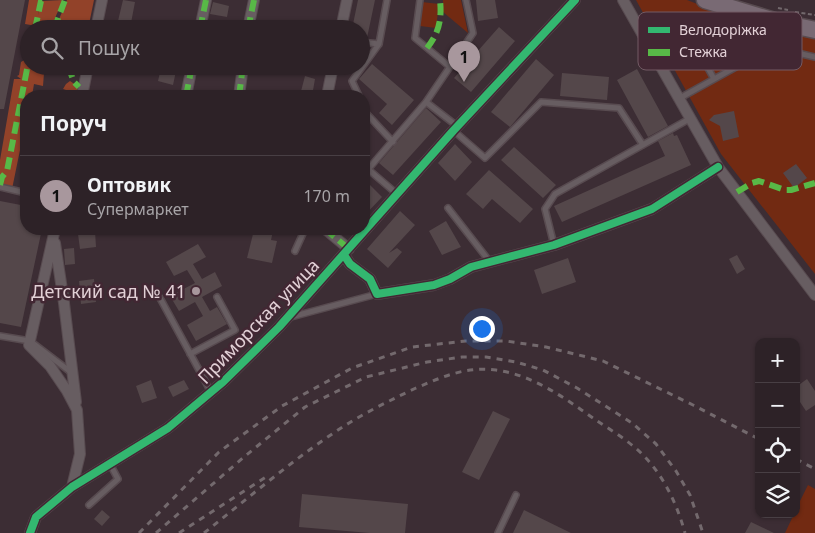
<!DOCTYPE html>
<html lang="uk">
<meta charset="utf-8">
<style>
body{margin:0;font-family:"Noto Sans",sans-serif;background:#392f33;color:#f1f3f6}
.controls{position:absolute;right:15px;bottom:15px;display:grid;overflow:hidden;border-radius:10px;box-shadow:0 1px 4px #0004}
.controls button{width:45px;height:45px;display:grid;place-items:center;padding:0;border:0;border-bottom:1px solid #483f44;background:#2d2227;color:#f1f3f6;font:25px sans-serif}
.you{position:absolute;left:481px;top:328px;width:18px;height:18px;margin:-12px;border:4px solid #fff;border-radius:50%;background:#1a73e8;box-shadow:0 0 0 8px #1a73e833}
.badge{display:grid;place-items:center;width:32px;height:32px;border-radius:50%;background:#a8979d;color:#111;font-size:16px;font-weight:700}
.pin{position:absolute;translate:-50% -41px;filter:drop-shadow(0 1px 2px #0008)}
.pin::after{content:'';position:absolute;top:26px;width:18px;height:15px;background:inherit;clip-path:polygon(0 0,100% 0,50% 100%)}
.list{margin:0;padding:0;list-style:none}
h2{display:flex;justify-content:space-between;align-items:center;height:65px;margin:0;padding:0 20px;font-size:21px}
h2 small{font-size:16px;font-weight:400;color:#a7a4a7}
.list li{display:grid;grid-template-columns:32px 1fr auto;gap:15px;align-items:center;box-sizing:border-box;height:80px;padding:0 20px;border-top:1px solid #483f44}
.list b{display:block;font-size:19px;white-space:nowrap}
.list p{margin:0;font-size:16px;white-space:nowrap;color:#a7a4a7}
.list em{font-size:16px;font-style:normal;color:#a7a4a7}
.icon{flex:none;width:28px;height:28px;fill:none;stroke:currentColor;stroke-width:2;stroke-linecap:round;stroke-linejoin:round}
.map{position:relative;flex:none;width:815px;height:533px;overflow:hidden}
.search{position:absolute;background:#2d2227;box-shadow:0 1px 4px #0004;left:20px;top:20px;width:350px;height:55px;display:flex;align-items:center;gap:12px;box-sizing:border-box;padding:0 18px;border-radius:28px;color:#a7a4a7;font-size:19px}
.panel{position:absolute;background:#2d2227;box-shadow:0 1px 4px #0004;left:20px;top:90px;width:350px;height:145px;border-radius:20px}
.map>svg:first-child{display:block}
.green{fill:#722a12}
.forest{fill:#924229}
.building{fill:#54474a}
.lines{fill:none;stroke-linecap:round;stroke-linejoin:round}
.service-casing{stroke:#584b50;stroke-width:8}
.minor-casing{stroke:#584b50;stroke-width:12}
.primary-casing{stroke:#584b50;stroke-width:19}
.path{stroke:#72686c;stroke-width:2;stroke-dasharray:4 2.5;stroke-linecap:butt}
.service{stroke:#675d61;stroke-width:5}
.minor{stroke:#675d61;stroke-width:10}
.primary{stroke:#796a74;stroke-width:16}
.rail{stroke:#73696d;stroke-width:3;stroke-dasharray:6 6;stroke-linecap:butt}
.quiet{stroke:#58b947;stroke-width:6;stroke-dasharray:12 6;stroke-linecap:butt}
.cycleway-casing{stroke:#422733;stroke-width:11}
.cycleway{stroke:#33b770;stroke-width:8}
.poi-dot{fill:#a8979d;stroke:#422733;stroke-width:2}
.labels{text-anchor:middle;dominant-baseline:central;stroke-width:5;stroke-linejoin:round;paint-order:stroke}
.poi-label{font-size:18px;fill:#e2d0d6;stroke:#422733;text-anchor:end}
.street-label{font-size:18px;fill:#e2d0d6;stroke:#422733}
.key{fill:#422733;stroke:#725a64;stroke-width:1}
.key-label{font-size:14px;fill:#e2d0d6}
</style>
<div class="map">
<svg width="815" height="533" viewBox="0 0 815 533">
<rect width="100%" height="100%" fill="#3c2d34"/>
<!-- green -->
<path class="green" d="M 443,0 L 461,0 L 468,33 L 443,12 Z
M 636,0 L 687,0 L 728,16 L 793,34 L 815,38 L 815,274 L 721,154 Z
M 422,2 L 439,4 L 436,28 L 420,26 Z
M 808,485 L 815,489 L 815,533 L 785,533 L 794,514 L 796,514 L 796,509 Z"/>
<!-- forest -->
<path class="forest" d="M 29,0 L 41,0 L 38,15 L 42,1 L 63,0 L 51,27 L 36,28 L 36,26 L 25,24 Z
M 67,0 L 94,0 L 88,29 L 55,29 Z
M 26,59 L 29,60 L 29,66 L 40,66 L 39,73 L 44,73 L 43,86 L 34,84 L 32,96 L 26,96 L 26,121 L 12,189 L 0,186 L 0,160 L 14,79 L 21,79 L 17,76 L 19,75 L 21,62 Z
M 70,81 L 79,87 L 77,96 L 68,96 L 69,91 L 63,89 L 66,84 Z"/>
<!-- building -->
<path class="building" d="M 0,0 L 25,0 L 4,109 L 0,109 Z
M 123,0 L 135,2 L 131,23 L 118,21 Z
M 358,0 L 375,0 L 367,38 L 361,38 L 361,29 L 352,29 Z
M 476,0 L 495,0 L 498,18 L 478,21 Z
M 213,2 L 229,6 L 227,17 L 210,14 Z
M 499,27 L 515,41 L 471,92 L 454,78 Z
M 536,59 L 554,75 L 510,127 L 491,112 Z
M 372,64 L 414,100 L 392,125 L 379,113 L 387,104 L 359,79 Z
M 161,68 L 176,71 L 173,85 L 158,81 Z
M 637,69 L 668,126 L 648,137 L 617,80 Z
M 562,73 L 609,77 L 607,100 L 560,96 Z
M 305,76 L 315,79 L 312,96 L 300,95 Z
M 426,108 L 441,122 L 393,175 L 379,163 Z
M 734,111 L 739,137 L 723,141 L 720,126 L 709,120 L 714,115 Z
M 673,133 L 674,136 L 677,135 L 691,165 L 562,222 L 554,206 L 665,156 L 658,141 Z
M 455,144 L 472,162 L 455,181 L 438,163 Z
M 514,147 L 556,185 L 543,198 L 501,160 Z
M 796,164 L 807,178 L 794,188 L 783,173 Z
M 489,170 L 533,209 L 520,223 L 492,199 L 483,209 L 466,194 Z
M 364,179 L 382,197 L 364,216 Z
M 0,201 L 26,206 L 26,229 L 42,229 L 21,327 L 0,323 Z
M 400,211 L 415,225 L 389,253 L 397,248 L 402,252 L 388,268 L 367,249 Z
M 446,221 L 461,247 L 442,255 L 429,231 Z
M 80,229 L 92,229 L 92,231 L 95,231 L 96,247 L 80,249 L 78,234 L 81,233 Z
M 259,229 L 273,231 L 271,240 L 277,241 L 272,263 L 247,258 L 253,234 L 257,235 Z
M 198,244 L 206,257 L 193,264 L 202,279 L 215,272 L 222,286 L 202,297 L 210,311 L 217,307 L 227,324 L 196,341 L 187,325 L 203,316 L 195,302 L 179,311 L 170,296 L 195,283 L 187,270 L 174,276 L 166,262 Z
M 74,248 L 75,264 L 65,265 L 64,249 Z
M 737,255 L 745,269 L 737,274 L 729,259 Z
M 568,258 L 576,282 L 542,294 L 534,270 Z
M 94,279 L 96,302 L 81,304 L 79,281 Z
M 807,379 L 815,391 L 815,405 L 806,411 L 796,396 L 796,387 Z
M 151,380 L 157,398 L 142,403 L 136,386 Z
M 184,380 L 189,389 L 173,397 L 168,387 Z
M 493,411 L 510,419 L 479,480 L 462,472 Z
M 302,494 L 408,504 L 405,533 L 370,533 L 299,527 Z
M 102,510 L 110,517 L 102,526 L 94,519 Z
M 524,510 L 571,533 L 513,533 Z
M 751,522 L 774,533 L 745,533 Z"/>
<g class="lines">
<defs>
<path id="service" d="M 420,0 L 415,38 L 450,67
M 736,32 L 751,59
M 379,44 L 387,0
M 701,55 L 714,79
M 359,96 L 352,81 L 379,44 L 361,42
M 680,98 L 772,47 L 815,57
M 426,102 L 473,33 L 466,0
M 364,108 L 366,113 L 393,142
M 454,131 L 485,158 L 541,102 L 619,108 L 643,145
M 369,170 L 397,194
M 364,174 L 426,102 L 457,126
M 0,187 L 26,193
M 448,208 L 490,262
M 554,245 L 545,209 L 555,194 L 691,118
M 295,251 L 305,229
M 160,298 L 211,392
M 291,317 L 377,294
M 0,336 L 30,341 L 72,373
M 190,354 L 235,330 L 217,297
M 89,505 L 118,479 L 110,464
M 498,533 L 516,495"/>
<path id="minor" d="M 623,0 L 718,167 L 815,295
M 96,29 L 102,0
M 200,29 L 206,0
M 248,29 L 254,0
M 341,29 L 347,0
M 82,96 L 88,66
M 186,96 L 192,66
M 239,96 L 243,66
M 327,96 L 333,66
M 55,229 L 29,345 L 50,366 L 67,391 L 77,410 L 80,454 L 72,487
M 325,229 L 349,249
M 55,243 L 64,303 L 76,402
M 344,255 L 350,264 L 370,279 L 377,294 L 434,285 L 450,279 L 471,267 L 554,245 L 652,209 L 718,167
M 30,533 L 36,517 L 72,487 L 168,428 L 223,382 L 279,327 L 453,131 L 575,0"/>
<path id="primary" d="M 705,0 L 778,22 L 815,30"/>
</defs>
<!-- service casing -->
<use href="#service" class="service-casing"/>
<!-- minor casing -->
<use href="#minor" class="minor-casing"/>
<!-- primary casing -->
<use href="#primary" class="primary-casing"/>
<!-- path -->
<path class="path" d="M 778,8 L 788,10
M 795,12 L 815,15"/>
<!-- service -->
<use href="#service" class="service"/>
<!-- minor -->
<use href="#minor" class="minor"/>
<!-- primary -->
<use href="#primary" class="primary"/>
<!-- rail -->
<path class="rail" d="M 796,459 L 815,469
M 139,533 L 219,452 L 282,406 L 352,368 L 412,347 L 466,341 L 506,341 L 546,347 L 603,361 L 693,405 L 759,439
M 156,533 L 244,457 L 305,407 L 366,377 L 427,362 L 462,357 L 486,357 L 516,362 L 543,370 L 577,388 L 632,423 L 656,444 L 676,471 L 690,495 L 703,533
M 179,533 L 269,475
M 204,533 C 251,496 298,455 349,423 C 370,410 393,399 416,388 C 442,377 466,366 496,370 C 533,375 563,397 593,418 C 609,429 628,440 642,454 C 664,476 677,504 685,533"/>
<!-- quiet -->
<path class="quiet" d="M 35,29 L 41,1 L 44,0
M 54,29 L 65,0
M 200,29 L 206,0
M 248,29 L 254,0
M 427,48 C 439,33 442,19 440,0
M 68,66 L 74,82 L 79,87
M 186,96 L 192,66
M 239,96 L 243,66
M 0,185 L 2,177 L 7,171 L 29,59
M 737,192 L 752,183 L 759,181 L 785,190 L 791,190 L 815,183
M 325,229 L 349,249"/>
<defs>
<path id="cycleway" d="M 344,255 L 350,264 L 370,279 L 377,294 L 434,285 L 450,279 L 471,267 L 554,245 L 652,209 L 718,167
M 30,533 L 36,517 L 72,487 L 168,428 L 223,382 L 279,327 L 453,131 L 575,0"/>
</defs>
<!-- cycleway casing -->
<use href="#cycleway" class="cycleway-casing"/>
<!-- cycleway -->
<use href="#cycleway" class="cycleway"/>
</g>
<!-- markers -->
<circle class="poi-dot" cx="196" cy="291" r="5"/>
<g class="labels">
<!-- poi labels -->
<g class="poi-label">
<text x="186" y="291">Детский сад № 41</text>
</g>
<!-- street labels -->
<g class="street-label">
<text transform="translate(258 321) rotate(-46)">Приморская улица</text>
</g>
</g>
<!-- legend -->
<rect x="638" y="12" width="164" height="58" rx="8" class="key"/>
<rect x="648" y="27" width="22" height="6" fill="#33b770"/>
<rect x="648" y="49" width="22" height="7" fill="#58b947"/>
<g class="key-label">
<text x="679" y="35">Велодоріжка</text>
<text x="679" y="57">Стежка</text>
</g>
</svg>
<div class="controls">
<button>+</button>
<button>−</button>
<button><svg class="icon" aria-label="locate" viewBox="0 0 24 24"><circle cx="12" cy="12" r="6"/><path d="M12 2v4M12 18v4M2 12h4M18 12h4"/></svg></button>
<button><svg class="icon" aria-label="layers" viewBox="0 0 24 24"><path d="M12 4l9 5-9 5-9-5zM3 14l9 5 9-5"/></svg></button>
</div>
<div class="you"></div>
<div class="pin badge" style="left:464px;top:82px">1</div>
<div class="search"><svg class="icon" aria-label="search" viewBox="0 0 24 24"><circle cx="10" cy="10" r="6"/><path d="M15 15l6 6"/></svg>Пошук</div>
<section class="panel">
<h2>Поруч<small></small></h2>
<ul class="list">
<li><span class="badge">1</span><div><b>Оптовик</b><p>Супермаркет</p></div><em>170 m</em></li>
</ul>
</section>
</div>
